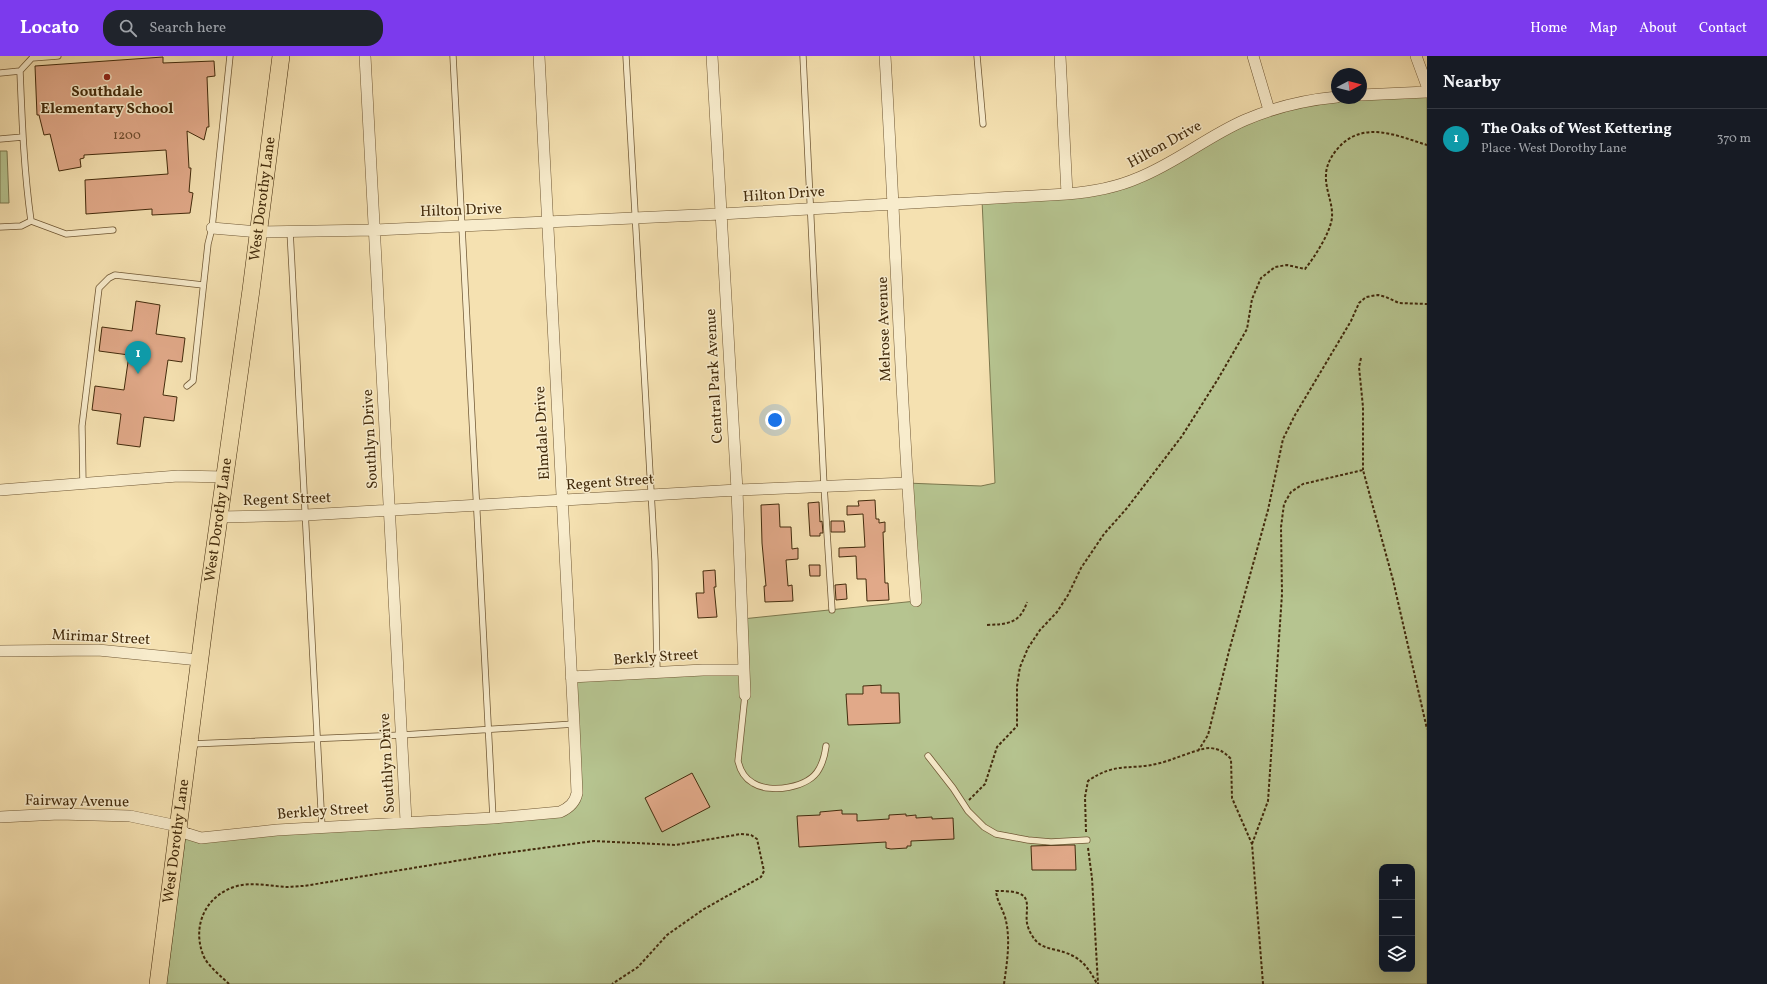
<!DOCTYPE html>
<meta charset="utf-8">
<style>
body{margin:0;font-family:Vollkorn,serif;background:#20242c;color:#f1f3f6}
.controls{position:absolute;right:12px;bottom:12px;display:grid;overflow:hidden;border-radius:8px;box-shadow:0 4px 16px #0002}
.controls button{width:36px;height:36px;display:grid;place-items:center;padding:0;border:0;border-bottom:1px solid #363941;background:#171b24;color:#f1f3f6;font:20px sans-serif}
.compass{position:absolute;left:1331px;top:12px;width:36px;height:36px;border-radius:50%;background:#171b24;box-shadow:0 4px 16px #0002;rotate:83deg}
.you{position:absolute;left:775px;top:364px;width:14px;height:14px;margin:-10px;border:3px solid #fff;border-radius:50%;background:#1a73e8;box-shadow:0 0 0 6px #1a73e833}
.badge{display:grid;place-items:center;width:26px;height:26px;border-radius:50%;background:#7c3aed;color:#fff;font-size:13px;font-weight:700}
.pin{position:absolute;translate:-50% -33px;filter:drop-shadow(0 1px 2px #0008)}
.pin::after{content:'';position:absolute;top:21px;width:14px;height:12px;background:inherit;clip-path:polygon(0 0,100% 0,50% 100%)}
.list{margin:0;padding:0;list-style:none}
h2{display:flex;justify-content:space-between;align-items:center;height:52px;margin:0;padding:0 16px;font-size:17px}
h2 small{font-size:13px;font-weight:400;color:#9ea1a6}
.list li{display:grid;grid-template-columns:26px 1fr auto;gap:12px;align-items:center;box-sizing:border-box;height:60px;padding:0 16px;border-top:1px solid #363941}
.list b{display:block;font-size:15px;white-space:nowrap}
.list p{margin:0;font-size:13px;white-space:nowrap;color:#9ea1a6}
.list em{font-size:13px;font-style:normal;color:#9ea1a6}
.icon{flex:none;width:22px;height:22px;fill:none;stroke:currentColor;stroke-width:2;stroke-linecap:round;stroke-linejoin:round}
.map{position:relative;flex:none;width:1427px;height:928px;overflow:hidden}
header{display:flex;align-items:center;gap:24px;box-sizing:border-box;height:56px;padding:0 20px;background:#7c3aed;color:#fff}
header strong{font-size:19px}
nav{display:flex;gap:22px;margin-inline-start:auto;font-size:14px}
.search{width:280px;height:36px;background:#20242c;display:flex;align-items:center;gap:10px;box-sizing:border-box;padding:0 14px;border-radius:16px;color:#9ea1a6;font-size:15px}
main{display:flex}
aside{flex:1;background:#171b24}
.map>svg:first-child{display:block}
.green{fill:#b6c490;stroke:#7c784e;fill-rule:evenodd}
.building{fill:#e1a989;stroke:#432b0c}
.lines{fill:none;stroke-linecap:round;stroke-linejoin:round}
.lane-casing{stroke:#705835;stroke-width:7}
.street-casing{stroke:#705835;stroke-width:12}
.primary-casing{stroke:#432b0c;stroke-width:18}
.path{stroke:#432b0c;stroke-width:2;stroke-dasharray:3 2;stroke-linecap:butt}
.lane{stroke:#f8eccc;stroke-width:5.5}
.street{stroke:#f8eccc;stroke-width:11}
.primary{stroke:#f5e1b1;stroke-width:17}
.poi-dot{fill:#8f2418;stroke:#f8eccc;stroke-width:1.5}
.labels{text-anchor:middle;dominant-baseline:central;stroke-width:3;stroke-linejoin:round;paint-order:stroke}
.number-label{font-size:13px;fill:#6a4a2b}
.poi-label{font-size:15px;font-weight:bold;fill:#432b0c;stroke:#f8eccc}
.street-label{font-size:15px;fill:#432b0c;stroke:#f8eccc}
</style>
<header>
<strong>Locato</strong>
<div class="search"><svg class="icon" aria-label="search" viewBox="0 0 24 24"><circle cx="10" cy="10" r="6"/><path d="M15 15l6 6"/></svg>Search here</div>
<nav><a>Home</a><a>Map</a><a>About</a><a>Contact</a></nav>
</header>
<main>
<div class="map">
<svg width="1427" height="928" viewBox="0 0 1427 928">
<rect width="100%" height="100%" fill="#f5e1b1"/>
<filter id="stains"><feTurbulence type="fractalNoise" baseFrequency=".005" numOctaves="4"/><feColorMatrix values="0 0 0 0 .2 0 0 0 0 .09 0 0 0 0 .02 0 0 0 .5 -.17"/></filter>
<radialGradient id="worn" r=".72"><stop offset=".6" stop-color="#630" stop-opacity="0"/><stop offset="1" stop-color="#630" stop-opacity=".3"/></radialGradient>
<!-- green -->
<path class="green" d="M 1427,36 L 1427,928 L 158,928 L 178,770 L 193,780 L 560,756 L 573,747 L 571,621 L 743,614 L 742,563 L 916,545 L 906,427 L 981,430 L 995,427 L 982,144 L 1119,129 L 1245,64 L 1337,42 L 1361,42 ZM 1382,811 L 1412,811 L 1412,913 L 1382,913 Z
M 0,95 L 7,95 L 9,147 L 0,147 Z"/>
<!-- building -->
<path class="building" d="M 163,1 L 163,7 L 214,5 L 215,20 L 207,21 L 209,71 L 207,71 L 204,84 L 187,75 L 189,112 L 191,112 L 189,136 L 193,137 L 190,157 L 152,159 L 152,153 L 86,158 L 85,124 L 168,118 L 166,94 L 84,99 L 84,102 L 80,103 L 81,111 L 59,115 L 50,78 L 44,79 L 39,59 L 37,59 L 35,10 Z
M 136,245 L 160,249 L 156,278 L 185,282 L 182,306 L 168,304 L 163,339 L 177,341 L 174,365 L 144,361 L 140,391 L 117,388 L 121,358 L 92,354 L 95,330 L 124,334 L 129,299 L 99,295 L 102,271 L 132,275 Z
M 875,444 L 876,463 L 879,463 L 879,467 L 885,466 L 885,476 L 883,476 L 885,527 L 888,527 L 889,544 L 867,545 L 866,523 L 857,523 L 856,500 L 839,501 L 839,492 L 865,491 L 863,458 L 847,459 L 847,450 L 859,450 L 858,445 Z
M 819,446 L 820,466 L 822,465 L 823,477 L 820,477 L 820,480 L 810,480 L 808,447 Z
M 779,448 L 780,471 L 791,471 L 792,493 L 798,492 L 798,503 L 786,504 L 788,530 L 792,529 L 793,545 L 765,546 L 764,530 L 766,530 L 762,487 L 761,449 Z
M 831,465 L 844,465 L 845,476 L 831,476 Z
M 809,509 L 820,509 L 820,520 L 810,520 Z
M 715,514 L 716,531 L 714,531 L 717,561 L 698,562 L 696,537 L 704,537 L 703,515 Z
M 846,528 L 847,543 L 836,544 L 835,529 Z
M 881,629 L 881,637 L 899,637 L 900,667 L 848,669 L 846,638 L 863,638 L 863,630 Z
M 692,717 L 710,751 L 662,776 L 645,742 Z
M 842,754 L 842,758 L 857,758 L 857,765 L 889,763 L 889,759 L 906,758 L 906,760 L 916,759 L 916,762 L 932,761 L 932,763 L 953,762 L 954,783 L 911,785 L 911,790 L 907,790 L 907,792 L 891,793 L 886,792 L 886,786 L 799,791 L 797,760 L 820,759 L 820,756 Z
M 1067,789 L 1075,789 L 1076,814 L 1032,814 L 1031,790 Z"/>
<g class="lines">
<defs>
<path id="lane" d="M 453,0 L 493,762
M 626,0 L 655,505 L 657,616
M 803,0 L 824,430 L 832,554
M 977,0 L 983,68
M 20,15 C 22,65 24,115 31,165 L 66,178 L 113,174
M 0,17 L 20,15 L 32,2 L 58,0
M 0,83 L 23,81
M 0,171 L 21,170 L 31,165
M 290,175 L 322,771
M 187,330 L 193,325 L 208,188 L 212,172 L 230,0
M 83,428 L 82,370 L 99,232 L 109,222 L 115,219 L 203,229
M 745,639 L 738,705 C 740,714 744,722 753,727 C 770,738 809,732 819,713 C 823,706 825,698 826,690
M 191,688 L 402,679 L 574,668
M 928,700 L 953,732 L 968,755 L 984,771 L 996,778 L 1028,784 L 1051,786 L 1087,784"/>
<path id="street" d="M 365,0 L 406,765
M 712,0 L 737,434 L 745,639
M 885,0 C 896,182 901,364 916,545
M 1060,0 L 1067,138
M 1253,0 L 1269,54
M 1416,0 L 1427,30
M 1361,39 L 1427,36
M 212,172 L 259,176 L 375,174 L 721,158 L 1067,138 C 1092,136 1115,132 1138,122 C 1176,107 1208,80 1245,64 C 1275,51 1305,44 1337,41
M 0,434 L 178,420 L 225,421
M 220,461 L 306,459 L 737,434 L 906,427
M 0,595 L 98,594 L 199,604
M 571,621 L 703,614 L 743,614
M 0,761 L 59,758 L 130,760 L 178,770 L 185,777 L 201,782 L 277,774 L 493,762 L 560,756 C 569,752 575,747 577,737 L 574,668 L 539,0"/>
<g id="primary">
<path id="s1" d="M 158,928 L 207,547 L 251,234 L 281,0"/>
</g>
</defs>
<!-- lane casing -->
<use href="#lane" class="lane-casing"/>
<!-- street casing -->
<use href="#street" class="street-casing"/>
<!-- primary casing -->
<use href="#primary" class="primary-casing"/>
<!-- path -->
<path class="path" d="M 1361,302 L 1359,311 L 1363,351 L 1363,414
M 987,569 C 1007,568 1020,568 1027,546
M 1198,695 L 1208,679 L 1229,595 L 1268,454 L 1283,383 L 1295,359 L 1351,265 L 1359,247 L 1366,241 L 1378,239 L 1386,241 L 1399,247 L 1427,248
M 969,744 L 985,728 L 997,691 L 1017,670 L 1017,630 L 1020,611 L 1028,592 L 1040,574 L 1057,556 L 1068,539 L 1081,512 L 1104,478 L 1127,452 L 1182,380 L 1218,323 L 1247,273 L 1252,243 L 1261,222 L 1275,211 L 1287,209 L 1305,213 C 1314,202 1331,176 1332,161 C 1333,147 1325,133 1326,119 C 1326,108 1333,97 1341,89 C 1366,65 1398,80 1427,89
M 1086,776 L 1085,741 L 1088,725 C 1116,705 1131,715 1160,707 C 1173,704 1199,692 1210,692 C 1220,693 1224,696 1231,703 L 1232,742 L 1252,788 L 1263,928
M 1252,788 L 1268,745 L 1282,538 L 1281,471 L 1284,448 L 1291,436 L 1303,428 L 1363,414 L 1393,524 L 1427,673
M 1088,792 L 1092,822 L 1098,928
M 229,928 C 221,920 209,911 204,901 C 191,871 205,839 237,830 C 253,826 270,830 286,831 C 292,831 298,830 304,830 L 498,798 L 594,785 L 675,789 L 741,778 L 751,779 L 757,783 L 764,815 L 761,821 L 704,853 L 667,879 L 638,911 L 612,928
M 1004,928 C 1007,907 1011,882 1005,861 C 1002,852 997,845 996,835 C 1003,835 1011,835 1018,837 C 1032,841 1025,856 1027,867 C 1028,873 1032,881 1037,886 C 1042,891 1049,892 1056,894 C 1078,899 1087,908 1097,928"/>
<!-- lane -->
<use href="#lane" class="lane"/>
<!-- street -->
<use href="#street" class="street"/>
<!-- primary -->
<use href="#primary" class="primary"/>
</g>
<!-- markers -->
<circle class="poi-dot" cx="107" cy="21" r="4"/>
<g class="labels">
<!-- number labels -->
<g class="number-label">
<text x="127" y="80">1200</text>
</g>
<!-- poi labels -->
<g class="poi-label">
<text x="107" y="36">Southdale<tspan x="107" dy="17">Elementary School</tspan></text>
</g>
<!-- street labels -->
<g class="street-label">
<text transform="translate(1165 89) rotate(-29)">Hilton Drive</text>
<text transform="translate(784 139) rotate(-4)">Hilton Drive</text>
<text stroke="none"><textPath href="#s1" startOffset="792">West Dorothy Lane</textPath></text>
<text transform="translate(461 155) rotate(-2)">Hilton Drive</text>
<text transform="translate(885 273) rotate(-92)">Melrose Avenue</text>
<text transform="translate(715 320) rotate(-93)">Central Park Avenue</text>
<text transform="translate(543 377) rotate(-93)">Elmdale Drive</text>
<text transform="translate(371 383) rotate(-93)">Southlyn Drive</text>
<text transform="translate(610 427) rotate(-4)">Regent Street</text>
<text transform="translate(287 444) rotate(-2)">Regent Street</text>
<text stroke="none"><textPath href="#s1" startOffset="468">West Dorothy Lane</textPath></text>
<text transform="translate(101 582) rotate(3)">Mirimar Street</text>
<text transform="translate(656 602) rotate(-4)">Berkly Street</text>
<text transform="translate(388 707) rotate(-93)">Southlyn Drive</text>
<text transform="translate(77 746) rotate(1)">Fairway Avenue</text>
<text transform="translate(323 756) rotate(-4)">Berkley Street</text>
<text stroke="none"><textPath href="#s1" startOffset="144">West Dorothy Lane</textPath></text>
</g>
</g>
<rect width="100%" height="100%" filter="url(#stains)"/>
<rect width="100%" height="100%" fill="url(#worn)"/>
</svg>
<div class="controls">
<button>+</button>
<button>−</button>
<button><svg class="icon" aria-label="layers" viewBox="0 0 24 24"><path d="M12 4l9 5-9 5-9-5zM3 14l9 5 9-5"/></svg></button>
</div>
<svg class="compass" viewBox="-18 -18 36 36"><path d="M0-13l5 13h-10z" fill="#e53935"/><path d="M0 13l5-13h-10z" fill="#9ea1a6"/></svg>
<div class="you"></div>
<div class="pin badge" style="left:138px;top:318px;background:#0f9aa8">1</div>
</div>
<aside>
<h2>Nearby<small></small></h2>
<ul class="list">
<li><span class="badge" style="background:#0f9aa8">1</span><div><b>The Oaks of West Kettering</b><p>Place · West Dorothy Lane</p></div><em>370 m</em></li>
</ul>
</aside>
</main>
